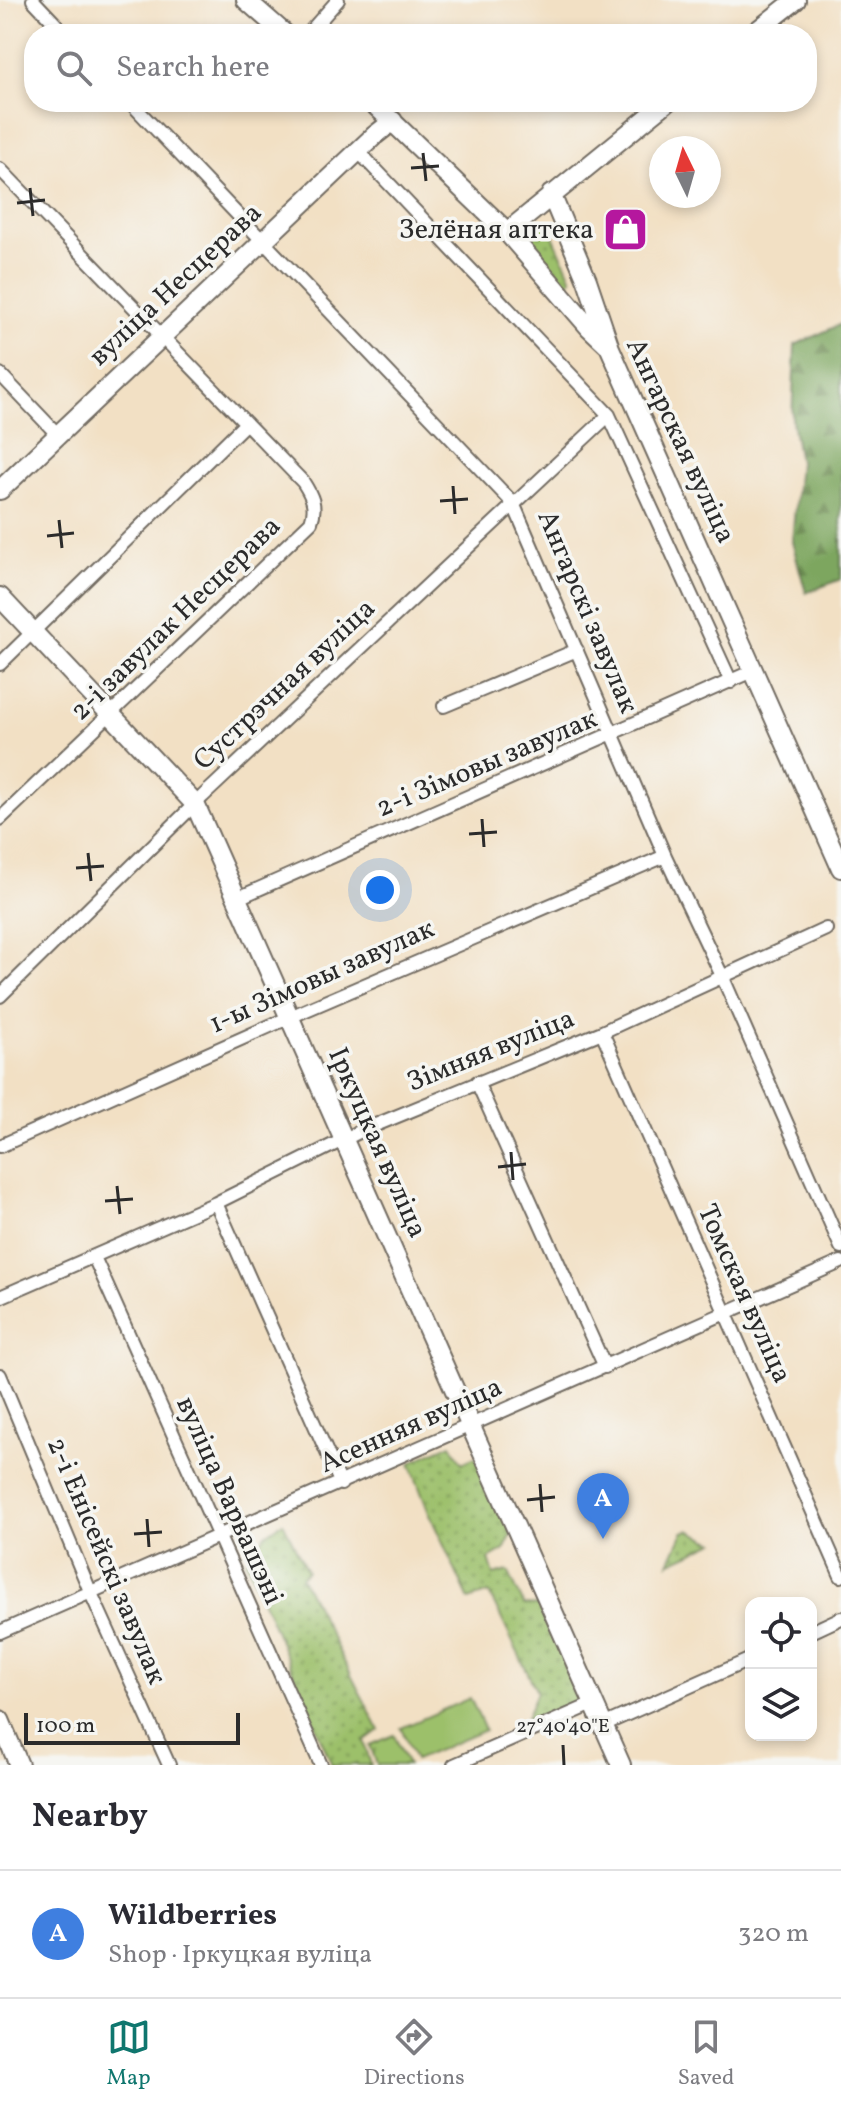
<!DOCTYPE html>
<meta charset="utf-8">
<style>
body{margin:0;font-family:Vollkorn,serif;background:#f2f2f3;color:#2b2b33}
.controls{position:absolute;right:24px;bottom:24px;display:grid;overflow:hidden;border-radius:16px;box-shadow:0 4px 12px #0003}
.controls button{width:72px;height:72px;display:grid;place-items:center;padding:0;border:0;border-bottom:2px solid #e1e1e2;background:#fff;color:#2b2b33;font:40px sans-serif}
.compass{position:absolute;left:649px;top:136px;width:72px;height:72px;border-radius:50%;background:#fff;box-shadow:0 4px 12px #0003;rotate:355deg}
.scale{position:absolute;left:24px;bottom:20px;width:216px;box-sizing:border-box;padding-left:8px;border:4px solid #2b2b2b;border-top:0;font-size:22px;line-height:28px;white-space:nowrap;color:#2b2b2b;-webkit-text-stroke:6px #f6f6f2;paint-order:stroke}
.you{position:absolute;left:380px;top:890px;width:28px;height:28px;margin:-20px;border:6px solid #fff;border-radius:50%;background:#1a73e8;box-shadow:0 0 0 12px #1a73e833}
.badge{display:grid;place-items:center;width:52px;height:52px;border-radius:50%;background:#0f766e;color:#fff;font-size:26px;font-weight:700}
.pin{position:absolute;translate:-50% -66px;filter:drop-shadow(0 2px 4px #0008)}
.pin::after{content:'';position:absolute;top:42px;width:28px;height:24px;background:inherit;clip-path:polygon(0 0,100% 0,50% 100%)}
.list{margin:0;padding:0;list-style:none}
h2{display:flex;justify-content:space-between;align-items:center;height:104px;margin:0;padding:0 32px;font-size:34px}
h2 small{font-size:26px;font-weight:400;color:#7c7c81}
.list li{display:grid;grid-template-columns:52px 1fr auto;gap:24px;align-items:center;box-sizing:border-box;height:128px;padding:0 32px;border-top:2px solid #e1e1e2}
.list b{display:block;font-size:30px;white-space:nowrap}
.list p{margin:0;font-size:26px;white-space:nowrap;color:#7c7c81}
.list em{font-size:26px;font-style:normal;color:#7c7c81}
.icon{flex:none;width:44px;height:44px;fill:none;stroke:currentColor;stroke-width:2;stroke-linecap:round;stroke-linejoin:round}
.map{position:relative;flex:none;width:841px;height:1765px;overflow:hidden}
.search{position:absolute;background:#fff;box-shadow:0 4px 12px #0003;left:24px;right:24px;top:24px;height:88px;display:flex;align-items:center;gap:20px;box-sizing:border-box;padding:0 28px;border-radius:32px;color:#7c7c81;font-size:30px}
.sheet{height:232px;background:#fff}
nav{display:flex;justify-content:space-around;align-items:center;box-sizing:border-box;height:112px;border-top:2px solid #e1e1e2;background:#fff;font-size:22px;color:#7c7c81}
nav a{display:grid;justify-items:center;gap:4px}
nav .on{color:#0f766e}
.map>svg:first-child{display:block}
.grass{fill:url(#grass-dots);stroke:#64764a;stroke-width:2}
.forest{fill:url(#forest-firs);stroke:#546844;stroke-width:2}
.park{fill:url(#park-tufts);stroke:#64764a;stroke-width:2}
.pitch{fill:#9cc06a;stroke:#64764a;stroke-width:2}
.lines{fill:none;stroke-linecap:round;stroke-linejoin:round}
.street-casing{stroke:#716a61;stroke-width:16}
.secondary-casing{stroke:#716a61;stroke-width:22}
.street{stroke:#fff;stroke-width:12}
.secondary{stroke:#fff;stroke-width:18}
.ticks{fill:none;stroke:#2b2b2b;stroke-width:3}
.labels{text-anchor:middle;dominant-baseline:central;stroke-width:7;stroke-linejoin:round;paint-order:stroke}
.poi-label{font-size:28px;fill:#2b2b2b;stroke:#f6f6f2;text-anchor:end}
.street-label{font-size:28px;fill:#2b2b2b;stroke:#f6f6f2}
.ticks-label{font-size:20px;text-anchor:middle;fill:#2b2b2b;stroke:#f6f6f2;stroke-width:7;stroke-linejoin:round;paint-order:stroke}
</style>
<div class="map">
<svg width="841" height="1765" viewBox="0 0 841 1765">
<defs>
<pattern id="grass-dots" width="8" height="8" patternUnits="userSpaceOnUse" patternTransform="scale(2)"><rect width="8" height="8" fill="#9cc06a"/><path d="M2 2h.1M6 6h.1" fill="none" stroke="#7f9c57" stroke-width="1.8" stroke-linecap="round"/></pattern>
<pattern id="forest-firs" width="22" height="20" patternUnits="userSpaceOnUse" patternTransform="scale(2)"><rect width="22" height="20" fill="#7da65e"/><path d="M5 1l3.5 6h-7zM16 11l3.5 6h-7z" fill="#67874e"/></pattern>
<pattern id="park-tufts" width="24" height="20" patternUnits="userSpaceOnUse" patternTransform="scale(2)"><rect width="24" height="20" fill="#9cc06a"/><path d="M3 7l-1-3M5 7V3M7 7l1-3M15 17l-1-3M17 17v-4M19 17l1-3" fill="none" stroke="#7f9c57"/></pattern>
</defs>
<rect width="100%" height="100%" fill="#f6f6f2"/>
<filter id="ink" filterUnits="userSpaceOnUse"><feTurbulence type="fractalNoise" baseFrequency=".0125" numOctaves="2"/><feDisplacementMap in="SourceGraphic" scale="16" xChannelSelector="R" yChannelSelector="G"/><feConvolveMatrix kernelMatrix="1 2 1 2 8 2 1 2 1" color-interpolation-filters="sRGB"/></filter>
<filter id="wash" filterUnits="userSpaceOnUse"><feTurbulence type="fractalNoise" baseFrequency=".006" numOctaves="4" result="noise"/><feDisplacementMap in="SourceGraphic" scale="32" xChannelSelector="R" yChannelSelector="G"/><feGaussianBlur stdDeviation="1.8" result="paint"/><feColorMatrix in="noise" values="0 0 0 0 0 0 0 0 0 0 0 0 0 0 0 0 0 1.4 0 .05"/><feComposite in="paint" operator="in"/></filter>
<g filter="url(#wash)">
<rect width="100%" height="100%" fill="#f2e0c4"/>
<!-- grass -->
<path class="grass" d="M 542,222 L 551,231 L 572,279 L 568,283 L 562,281 L 525,239 L 526,233 L 536,223 Z
M 451,1444 L 462,1463 L 475,1457 L 513,1532 L 504,1550 L 489,1559 L 494,1575 L 508,1571 L 524,1605 L 543,1606 L 581,1700 L 525,1721 L 537,1692 L 489,1593 L 469,1600 L 429,1513 L 410,1463 Z
M 283,1522 L 307,1571 L 301,1577 L 379,1730 L 364,1741 L 371,1765 L 332,1765 L 246,1561 L 266,1534 Z
M 689,1530 L 715,1542 L 669,1563 L 683,1532 Z"/>
<!-- forest -->
<path class="forest" d="M 841,324 L 841,579 L 806,593 L 792,542 L 799,462 L 792,420 L 795,345 Z"/>
<!-- park -->
<path class="park" d="M 394,1735 L 408,1765 L 377,1765 L 370,1745 Z"/>
<!-- pitch -->
<path class="pitch" d="M 470,1698 L 485,1730 L 415,1760 L 401,1728 Z"/>
</g>
<g filter="url(#ink)">
<g class="lines">
<defs>
<path id="street" d="M 33,0 L 65,34
M 308,34 L 338,0
M 130,102 L 513,503 L 665,856 L 723,978 L 841,1247
M 358,151 L 609,415 L 731,682
M 0,169 L 303,482 C 312,496 317,506 311,522 L 0,819
M 0,374 L 58,435
M 0,664 L 245,424
M 444,706 L 577,650
M 238,898 L 753,671
M 0,996 L 203,796 L 609,415
M 602,1032 L 841,1576
M 477,1082 L 605,1367
M 0,1146 L 306,1010 L 665,856
M 216,1203 L 341,1484
M 94,1257 L 321,1765
M 0,1297 L 216,1203 L 361,1131 L 602,1032 L 826,929
M 0,1375 L 90,1591 L 169,1765
M 0,1632 L 841,1262
M 811,1632 L 841,1618
M 603,1725 L 751,1659
M 454,1765 L 593,1704"/>
<path id="secondary" d="M 246,0 L 285,34
M 753,34 L 796,0
M 372,102 L 507,232 L 590,328 L 609,346 L 841,868
M 551,194 L 587,280 L 609,345
M 507,232 L 667,102
M 0,490 L 374,136 L 393,121
M 0,597 L 195,804 L 621,1765
M 0,1720 L 19,1765"/>
</defs>
<!-- street casing -->
<use href="#street" class="street-casing"/>
<!-- secondary casing -->
<use href="#secondary" class="secondary-casing"/>
<!-- street -->
<use href="#street" class="street"/>
<!-- secondary -->
<use href="#secondary" class="secondary"/>
</g>
</g>
<!-- ticks -->
<path class="ticks" d="M 423,153 L 426,181M 411,168 L 439,166M 30,188 L 33,216M 17,203 L 45,200M 453,486 L 455,514M 440,501 L 468,499M 59,520 L 62,548M 47,536 L 74,533M 482,819 L 484,847M 469,834 L 497,832M 88,853 L 91,881M 76,868 L 104,866M 511,1152 L 513,1180M 498,1167 L 526,1164M 117,1186 L 120,1214M 105,1201 L 133,1199M 540,1484 L 542,1512M 527,1500 L 555,1497M 147,1519 L 149,1547M 134,1534 L 162,1532M 563,1745 L 564,1765"/>
<!-- icons -->
<defs>
<symbol id="shop-square" viewBox="-11 -11 22 22"><rect x="-9" y="-9" width="18" height="18" rx="4" fill="#b5179e" stroke="#f6f6f2"/><path d="M-5-2.5h2.3a2.7 3.5 0 0 1 5.4 0H5L5.5 6h-11ZM-1.5-2.5h3a1.5 2.3 0 0 0-3 0Z" fill="#fff"/></symbol>
</defs>
<g fill-rule="evenodd">
<use href="#shop-square" x="600" y="204" width="51" height="51"/>
</g>
<g class="labels">
<!-- poi labels -->
<g class="poi-label">
<text x="594" y="230">Зелёная аптека</text>
</g>
<!-- street labels -->
<g class="street-label">
<text transform="translate(176 285) rotate(-43)">вуліца Несцерава</text>
<text transform="translate(680 441) rotate(65)">Ангарская вуліца</text>
<text transform="translate(587 612) rotate(67)">Ангарскі завулак</text>
<text transform="translate(176 619) rotate(-44)">2-і завулак Несцерава</text>
<text transform="translate(285 685) rotate(-43)">Сустрэчная вуліца</text>
<text transform="translate(487 764) rotate(-23)">2-і Зімовы завулак</text>
<text transform="translate(322 977) rotate(-24)">1-ы Зімовы завулак</text>
<text transform="translate(491 1051) rotate(-22)">Зімняя вуліца</text>
<text transform="translate(377 1143) rotate(66)">Іркуцкая вуліца</text>
<text transform="translate(744 1294) rotate(66)">Томская вуліца</text>
<text transform="translate(411 1426) rotate(-24)">Асенняя вуліца</text>
<text transform="translate(229 1501) rotate(66)">вуліца Варвашэні</text>
<text transform="translate(106 1561) rotate(67)">2-і Енісейскі завулак</text>
</g>
</g>
<g class="ticks-label">
<text x="563" y="1732">27°40'40"E</text>
</g>
</svg>
<div class="controls">
<button><svg class="icon" aria-label="locate" viewBox="0 0 24 24"><circle cx="12" cy="12" r="6"/><path d="M12 2v4M12 18v4M2 12h4M18 12h4"/></svg></button>
<button><svg class="icon" aria-label="layers" viewBox="0 0 24 24"><path d="M12 4l9 5-9 5-9-5zM3 14l9 5 9-5"/></svg></button>
</div>
<svg class="compass" viewBox="-18 -18 36 36"><path d="M0-13l5 13h-10z" fill="#e53935"/><path d="M0 13l5-13h-10z" fill="#7c7c81"/></svg>
<div class="scale">100 m</div>
<div class="you"></div>
<div class="pin badge" style="left:603px;top:1539px;background:#3f7fe0">A</div>
<div class="search"><svg class="icon" aria-label="search" viewBox="0 0 24 24"><circle cx="10" cy="10" r="6"/><path d="M15 15l6 6"/></svg>Search here</div>
</div>
<section class="sheet">
<h2>Nearby<small></small></h2>
<ul class="list">
<li><span class="badge" style="background:#3f7fe0">A</span><div><b>Wildberries</b><p>Shop · Іркуцкая вуліца</p></div><em>320 m</em></li>
</ul>
</section>
<nav>
<a class="on"><svg class="icon" aria-label="map" viewBox="0 0 24 24"><path d="M3 6l6-2 6 2 6-2v14l-6 2-6-2-6 2zM9 4v14M15 6v14"/></svg>Map</a>
<a><svg class="icon" aria-label="directions" viewBox="0 0 24 24"><path d="M12 3l9 9-9 9-9-9zM9 14v-3h6M13 9l2 2-2 2"/></svg>Directions</a>
<a><svg class="icon" aria-label="saved" viewBox="0 0 24 24"><path d="M7 4h10v16l-5-4-5 4z"/></svg>Saved</a>
</nav>
